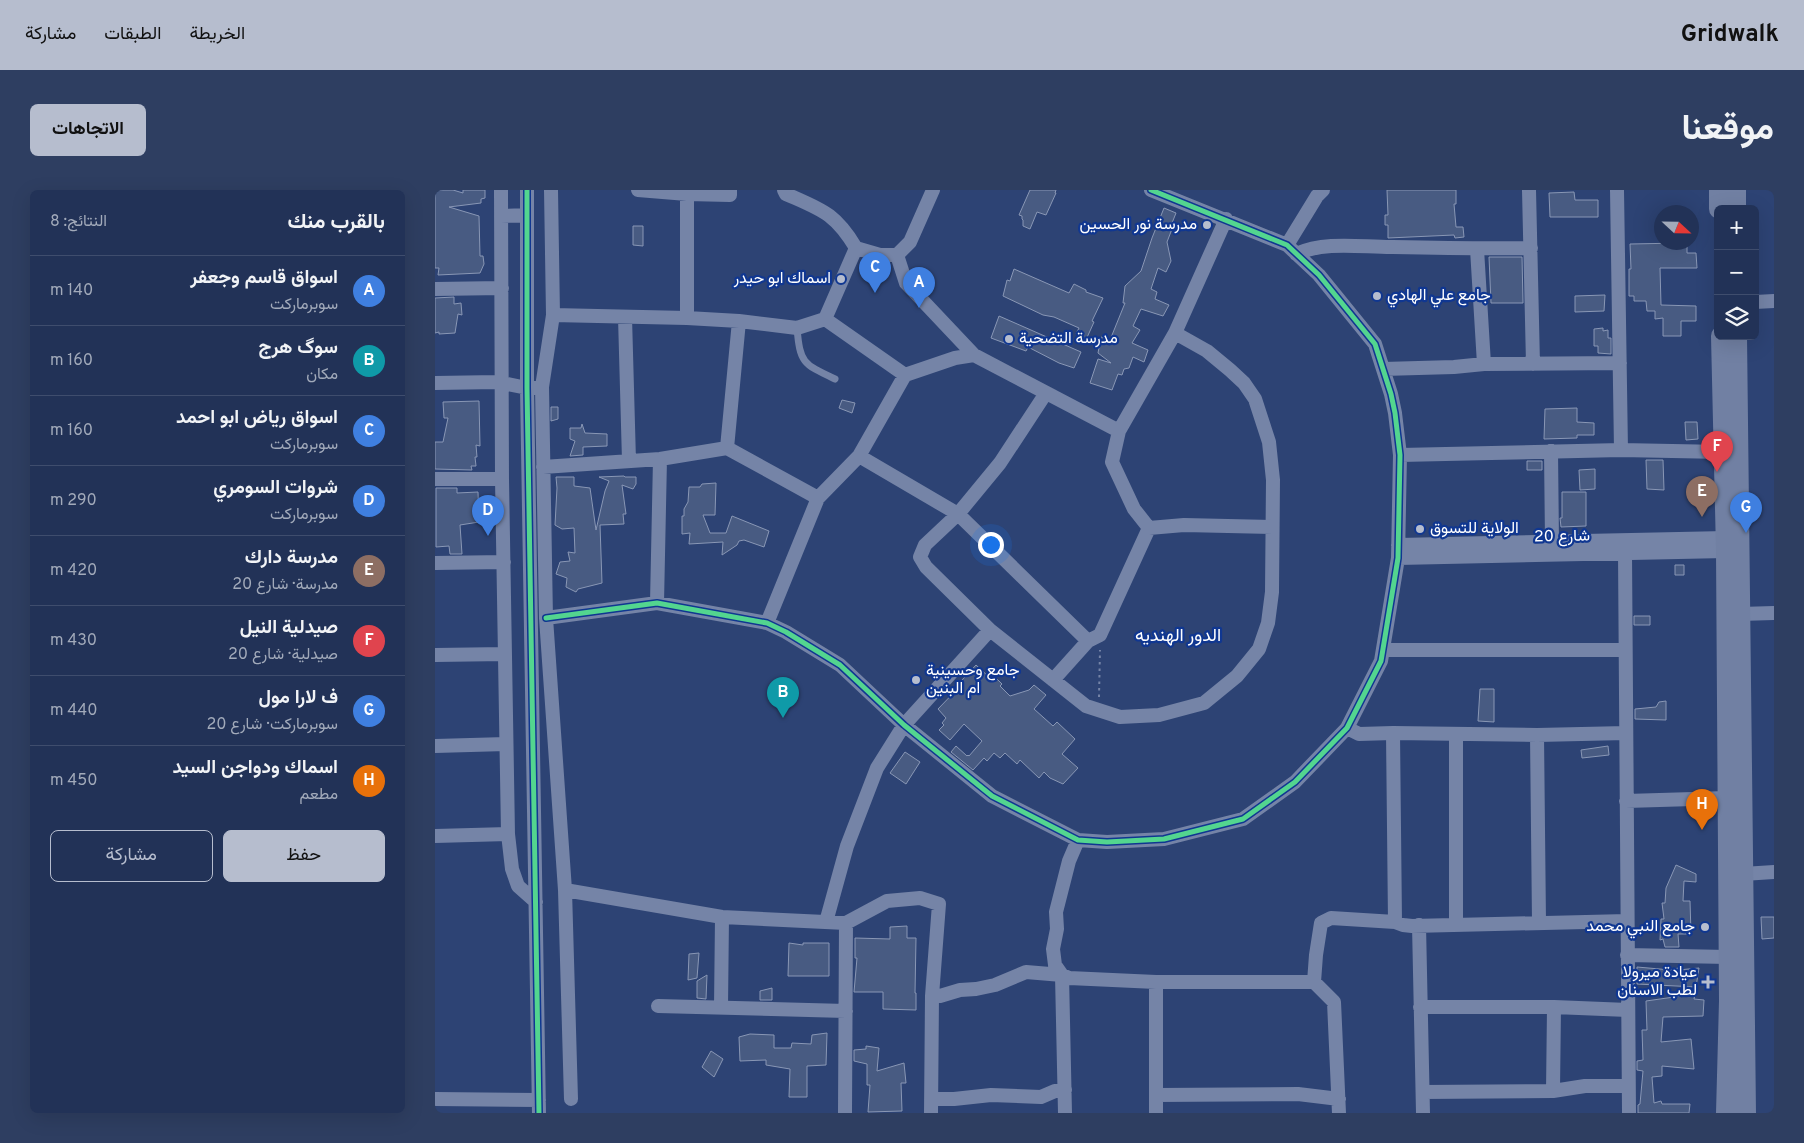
<!DOCTYPE html>
<html lang="ar">
<meta charset="utf-8">
<style>
body{margin:0;font-family:Overpass,Vazirmatn,sans-serif;background:#2e3e61;color:#f1f3f6;direction:rtl}
.controls{position:absolute;right:15px;top:15px;display:grid;overflow:hidden;border-radius:8px;box-shadow:0 5px 20px #0002}
.controls button{width:45px;height:45px;display:grid;place-items:center;padding:0;border:0;border-bottom:1px solid #3f4d6d;background:#223257;color:#f1f3f6;font:25px sans-serif}
.compass{position:absolute;left:1219px;top:15px;width:45px;height:45px;border-radius:50%;background:#223257;box-shadow:0 5px 20px #0002;rotate:112deg}
.you{position:absolute;left:555px;top:354px;width:18px;height:18px;margin:-12px;border:4px solid #fff;border-radius:50%;background:#1a73e8;box-shadow:0 0 0 8px #1a73e833}
.badge{display:grid;place-items:center;width:32px;height:32px;border-radius:50%;background:#b6bdce;color:#fff;font-size:16px;font-weight:700}
.pin{position:absolute;translate:-50% -41px;filter:drop-shadow(0 1px 2px #0008)}
.pin::after{content:'';position:absolute;top:26px;width:18px;height:15px;background:inherit;clip-path:polygon(0 0,100% 0,50% 100%)}
.list{margin:0;padding:0;list-style:none}
h2{display:flex;justify-content:space-between;align-items:center;height:65px;margin:0;padding:0 20px;font-size:21px}
h2 small{font-size:16px;font-weight:400;color:#a2aaba}
.list li{display:grid;grid-template-columns:32px 1fr auto;gap:15px;align-items:center;box-sizing:border-box;height:70px;padding:0 20px;border-top:1px solid #3f4d6d}
.list b{display:block;font-size:19px;white-space:nowrap}
.list p{margin:0;font-size:16px;white-space:nowrap;color:#a2aaba}
.list em{font-size:16px;font-style:normal;color:#a2aaba}
.actions{display:flex;gap:10px;padding:15px 20px}
.actions a{flex:1;padding:11px 0;border:1px solid #b6bdce;border-radius:8px;text-align:center;font-size:18px;color:#b6bdce}
.actions .main{background:#b6bdce;color:#111}
.icon{flex:none;width:28px;height:28px;fill:none;stroke:currentColor;stroke-width:2;stroke-linecap:round;stroke-linejoin:round}
.map{position:relative;flex:none;width:1339px;height:923px;overflow:hidden;direction:ltr;border-radius:8px}
header{display:flex;align-items:center;gap:30px;box-sizing:border-box;height:70px;padding:0 25px;background:#b6bdce;color:#111}
header strong{font-size:24px}
nav{display:flex;gap:28px;margin-inline-start:auto;font-size:18px}
.intro{display:flex;align-items:center;justify-content:space-between;box-sizing:border-box;height:120px;padding:0 30px}
h1{margin:0;font-size:35px}
.button{padding:12px 22px;border-radius:8px;background:#b6bdce;color:#111;font-size:18px;font-weight:700}
main{display:flex;gap:30px;padding:0 30px}
aside{flex:1;background:#223257;border-radius:8px;box-shadow:0 5px 20px #0002}
.map>svg:first-child{display:block}
.building{fill:#485b82;stroke:#8997b5}
.lines{fill:none;stroke-linecap:round;stroke-linejoin:round}
.path{stroke:#7584a7;stroke-width:2;stroke-dasharray:2.5 4;stroke-linecap:butt}
.lane{stroke:#7584a7;stroke-width:7}
.street{stroke:#7584a7;stroke-width:14}
.secondary{stroke:#7180a3;stroke-width:20}
.cycleway-casing{stroke:#103791;stroke-width:8}
.cycleway{stroke:#53d58f;stroke-width:5}
.poi-dot{fill:#b6bdce;stroke:#103791;stroke-width:2}
.labels{text-anchor:middle;dominant-baseline:central;stroke-width:4.5;stroke-linejoin:round;paint-order:stroke}
.poi-label{font-size:16px;fill:#fff;stroke:#103791;text-anchor:end}
.street-label{font-size:16px;fill:#fff;stroke:#103791}
.neighbourhood-label{font-size:18px;fill:#fff;stroke:#103791}
</style>
<header>
<strong>Gridwalk</strong>
<nav><a>الخريطة</a><a>الطبقات</a><a>مشاركة</a></nav>
</header>
<div class="intro"><h1>موقعنا</h1><a class="button">الاتجاهات</a></div>
<main>
<div class="map">
<svg width="1339" height="923" viewBox="0 0 1339 923">
<rect width="100%" height="100%" fill="#2d4374"/>
<!-- building -->
<path class="building" d="M 0,0 L 18,0 L 28,3 L 28,0 L 50,0 L 50,8 L 46,9 L 46,13 L 14,17 L 44,26 L 45,66 L 48,66 L 49,74 L 45,83 L 3,85 L 4,78 L 0,78 Z
M 595,0 L 621,0 L 620,3 L 621,3 L 611,25 L 602,22 L 595,39 L 588,36 L 588,30 L 587,29 L 587,26 L 584,25 Z
M 952,0 L 1021,0 L 1021,14 L 1019,14 L 1021,37 L 1028,37 L 1029,47 L 1020,48 L 1019,45 L 953,48 L 953,35 L 950,35 L 950,25 L 953,25 Z
M 1139,2 L 1140,10 L 1163,10 L 1163,27 L 1115,27 L 1114,3 Z
M 729,18 L 741,23 L 735,38 L 737,39 L 732,52 L 736,71 L 731,82 L 723,78 L 716,99 L 722,102 L 720,109 L 734,115 L 728,126 L 706,119 L 698,136 L 705,140 L 697,153 L 713,160 L 709,172 L 698,167 L 694,178 L 689,179 L 687,185 L 683,184 L 677,200 L 655,193 L 663,169 L 676,173 L 663,163 L 666,147 L 675,150 L 690,113 L 688,113 L 690,96 L 706,81 L 717,48 Z
M 198,36 L 208,36 L 208,56 L 198,55 Z
M 1246,53 L 1246,56 L 1252,56 L 1252,63 L 1261,63 L 1262,78 L 1225,78 L 1226,115 L 1261,116 L 1261,131 L 1246,131 L 1246,146 L 1228,146 L 1228,128 L 1220,129 L 1220,121 L 1212,121 L 1211,111 L 1199,111 L 1199,106 L 1194,106 L 1194,79 L 1196,79 L 1195,54 Z
M 1054,67 L 1087,67 L 1088,113 L 1056,113 Z
M 579,79 L 634,103 L 639,94 L 651,100 L 651,102 L 668,108 L 657,131 L 659,132 L 650,152 L 641,144 L 644,138 L 619,127 L 608,125 L 568,106 L 572,90 L 575,91 Z
M 1170,105 L 1169,121 L 1140,122 L 1140,106 Z
M 19,107 L 19,114 L 26,113 L 27,125 L 23,124 L 20,143 L 4,144 L 4,142 L 0,143 L 0,108 Z
M 564,126 L 646,162 L 639,178 L 624,173 L 593,157 L 591,161 L 556,148 Z
M 1168,138 L 1168,141 L 1173,140 L 1173,148 L 1176,148 L 1176,164 L 1163,163 L 1163,156 L 1159,156 L 1159,139 Z
M 407,210 L 420,213 L 417,223 L 404,218 Z
M 44,211 L 45,256 L 41,255 L 42,267 L 40,267 L 41,276 L 36,276 L 37,280 L 0,279 L 0,252 L 8,252 L 13,228 L 9,228 L 8,212 Z
M 116,217 L 123,217 L 123,229 L 116,231 Z
M 1142,218 L 1142,232 L 1159,233 L 1159,245 L 1142,245 L 1142,248 L 1109,249 L 1110,219 Z
M 1250,232 L 1262,232 L 1263,249 L 1251,250 Z
M 147,234 L 150,243 L 172,244 L 172,256 L 148,257 L 148,265 L 135,266 L 140,251 L 135,249 L 135,238 L 146,238 Z
M 1211,270 L 1228,270 L 1229,300 L 1212,299 Z
M 1092,271 L 1107,271 L 1107,280 L 1092,280 Z
M 1160,279 L 1160,299 L 1145,300 L 1144,280 Z
M 189,286 L 190,287 L 201,287 L 201,294 L 198,299 L 187,295 L 191,324 L 188,324 L 189,334 L 165,335 L 167,393 L 143,399 L 141,402 L 131,397 L 132,388 L 121,384 L 125,372 L 135,371 L 133,362 L 140,363 L 139,338 L 127,339 L 120,335 L 122,298 L 121,287 L 139,287 L 139,296 L 155,298 L 161,340 L 170,301 L 174,291 L 164,287 Z
M 281,293 L 280,325 L 268,325 L 275,343 L 291,343 L 297,326 L 334,341 L 329,357 L 309,350 L 304,351 L 302,355 L 287,365 L 288,352 L 254,354 L 255,343 L 247,344 L 247,326 L 249,326 L 249,319 L 253,312 L 254,297 L 265,297 L 267,294 Z
M 1,298 L 22,298 L 22,303 L 43,302 L 44,332 L 25,335 L 27,364 L 15,364 L 14,356 L 1,357 Z
M 1127,302 L 1151,302 L 1151,336 L 1126,337 L 1125,328 L 1127,328 Z
M 1240,375 L 1249,375 L 1249,385 L 1240,385 Z
M 1199,426 L 1215,426 L 1215,435 L 1199,435 Z
M 541,475 L 554,487 L 558,489 L 560,487 L 567,494 L 565,496 L 575,506 L 594,500 L 599,495 L 611,505 L 599,519 L 618,536 L 622,532 L 640,549 L 627,564 L 643,578 L 628,594 L 615,588 L 609,582 L 604,588 L 585,570 L 582,574 L 570,563 L 565,568 L 559,563 L 552,571 L 549,568 L 538,580 L 516,562 L 521,556 L 532,566 L 533,565 L 534,566 L 547,551 L 529,534 L 515,550 L 504,540 L 509,535 L 507,533 L 511,528 L 503,519 L 529,492 L 527,490 Z
M 1045,499 L 1059,499 L 1059,532 L 1043,531 Z
M 1231,511 L 1231,530 L 1200,529 L 1200,519 L 1221,517 L 1224,512 Z
M 1173,556 L 1174,565 L 1147,568 L 1146,560 Z
M 470,562 L 485,572 L 471,594 L 455,583 Z
M 1241,675 L 1261,684 L 1261,692 L 1249,691 L 1248,711 L 1255,711 L 1256,744 L 1243,744 L 1244,757 L 1230,757 L 1228,749 L 1225,750 L 1226,729 L 1229,729 L 1227,713 L 1230,713 L 1231,698 Z
M 1326,727 L 1339,727 L 1339,748 L 1327,749 Z
M 472,736 L 472,748 L 481,748 L 480,803 L 481,803 L 481,820 L 448,819 L 448,802 L 419,802 L 422,768 L 420,768 L 420,748 L 455,749 L 455,737 Z
M 354,753 L 368,755 L 368,753 L 394,753 L 394,786 L 353,786 Z
M 264,763 L 262,788 L 253,790 L 254,764 Z
M 1202,777 L 1236,780 L 1243,778 L 1243,780 L 1264,778 L 1261,797 L 1202,794 Z
M 272,785 L 271,809 L 262,808 L 262,791 Z
M 337,798 L 337,810 L 325,810 L 325,801 Z
M 1260,804 L 1259,809 L 1269,810 L 1268,826 L 1228,827 L 1226,852 L 1256,849 L 1259,879 L 1227,876 L 1227,886 L 1217,887 L 1219,913 L 1226,911 L 1227,914 L 1255,914 L 1254,923 L 1203,923 L 1203,915 L 1205,914 L 1208,881 L 1202,880 L 1202,871 L 1208,870 L 1207,840 L 1212,840 L 1211,811 Z
M 392,843 L 391,875 L 372,876 L 372,907 L 354,907 L 355,879 L 331,875 L 331,870 L 305,871 L 304,847 L 315,844 L 339,845 L 339,858 L 356,858 L 357,853 L 376,854 L 377,845 Z
M 431,856 L 444,858 L 442,881 L 469,873 L 471,893 L 466,893 L 467,921 L 433,922 L 435,895 L 432,895 L 432,874 L 419,871 L 419,860 L 431,859 Z
M 276,861 L 288,869 L 279,887 L 267,877 Z"/>
<g class="lines">
<!-- path -->
<path class="path" d="M 664,507 L 665,460"/>
<!-- lane -->
<path class="lane" d="M 362,138 C 365,173 368,174 400,189"/>
<!-- street -->
<path class="street" d="M 66,0 L 67,289 L 73,644 L 77,679 L 83,696 L 101,712
M 92,0 L 92,198 L 104,923
M 116,0 L 118,125 L 107,197 L 111,428 L 130,700 L 136,909
M 203,0 L 252,4 L 295,5 L 295,0
M 349,0 L 351,4 C 387,20 400,23 421,58 L 445,65 L 462,65 L 475,52 L 498,0
M 1094,0 L 1098,174
M 1182,0 L 1186,260
M 66,26 L 92,25
M 791,29 L 740,143 L 684,241 L 677,272 L 699,319 L 714,338 L 749,335 L 837,337
M 852,55 L 882,6 L 888,0
M 1042,59 L 1049,174
M 861,64 C 891,51 924,57 956,57 C 1003,58 1049,59 1096,58
M 462,65 L 471,93 L 539,165
M 0,99 L 67,98
M 1320,112 L 1339,111
M 118,125 L 252,128 L 304,131 L 362,138 L 390,129 L 421,58
M 190,127 L 194,271
M 252,128 L 252,4
M 390,129 L 470,185
M 948,179 L 1019,177 L 1049,174 L 1185,173
M 0,193 L 62,192 L 92,198 L 101,198
M 611,203 L 565,273 L 523,324 L 490,355 L 485,367 L 491,377 L 555,440 L 651,516 L 685,527 L 724,525 L 769,513 L 802,486 L 824,459 L 833,433 L 837,402 L 838,290 L 834,252 L 820,209 L 809,193 L 795,180 L 772,161 L 740,143
M 292,258 L 304,131
M 1116,261 L 1117,352
M 965,265 L 1186,260 L 1288,262
M 424,266 L 523,324 L 653,451
M 108,277 L 225,269 L 292,258 L 383,308
M 0,289 L 67,289
M 963,355 L 1291,348
M 1190,363 L 1194,923
M 963,368 L 1291,361
M 0,373 L 69,372
M 222,413 L 225,269
M 1305,424 L 1339,423
M 111,428 L 222,413 L 332,433 L 351,442 L 405,475 L 469,535 L 557,606 L 643,650 L 672,652 L 729,649 L 808,629 L 860,592 L 912,538 L 946,471 L 963,368 L 965,265 L 960,223 L 956,204 L 940,154 L 884,85 L 852,55 L 716,0
M 332,433 L 383,308 L 424,266 L 470,185 L 520,168 L 539,165 L 684,241
M 948,460 L 1190,460
M 0,465 L 70,464
M 618,490 L 653,451 L 665,445 L 714,338
M 912,538 L 924,544 L 958,543 L 1102,545 L 1191,543
M 958,543 L 960,732
M 1021,544 L 1021,734
M 1102,545 L 1104,732
M 0,556 L 71,554
M 1191,611 L 1292,608
M 0,646 L 73,644
M 643,650 L 634,671 L 621,722 L 622,739 L 618,759 L 620,775 L 627,785 L 634,788 L 721,792 L 879,792 L 899,812 L 904,923
M 1308,684 L 1339,682
M 130,700 L 287,727 L 411,733 L 452,711 L 485,708 L 504,714 L 497,806 L 496,923
M 391,732 L 412,656 L 442,578 L 469,535 L 555,440
M 984,735 L 988,923
M 1192,765 L 1293,767
M 879,792 L 881,765 L 886,733 L 896,728 L 960,732 L 968,735 L 977,736 L 1192,731
M 497,806 L 505,806 L 525,800 L 541,799 L 560,795 L 591,782 L 627,785 L 630,923
M 223,816 L 411,821
M 286,817 L 287,727
M 985,817 L 1119,817 L 1193,820
M 1118,901 L 1119,817
M 988,902 L 1118,901 L 1150,896 L 1193,896
M 722,905 L 863,904 L 904,909
M 0,909 L 104,910
M 496,909 L 519,909 L 556,905 L 606,907 L 620,901 L 630,900
M 410,923 L 411,733
M 721,923 L 721,792"/>
<!-- secondary -->
<path class="secondary" d="M 1284,0 L 1284,19
M 1301,0 L 1301,19
M 1286,146 L 1291,361 L 1294,811 L 1291,923
M 1302,146 L 1311,923"/>
<defs>
<path id="cycleway" d="M 92,0 L 92,198 L 104,923
M 111,428 L 222,413 L 332,433 L 351,442 L 405,475 L 469,535 L 557,606 L 643,650 L 672,652 L 729,649 L 808,629 L 860,592 L 912,538 L 946,471 L 963,368 L 965,265 L 960,223 L 956,204 L 940,154 L 884,85 L 852,55 L 716,0"/>
</defs>
<!-- cycleway casing -->
<use href="#cycleway" class="cycleway-casing"/>
<!-- cycleway -->
<use href="#cycleway" class="cycleway"/>
</g>
<!-- markers -->
<g class="poi-dot">
<circle cx="772" cy="35" r="5"/>
<circle cx="406" cy="89" r="5"/>
<circle cx="942" cy="106" r="5"/>
<circle cx="574" cy="149" r="5"/>
<circle cx="985" cy="339" r="5"/>
<circle cx="481" cy="490" r="5"/>
<circle cx="1270" cy="737" r="5"/>
<path d="M1270.5 784.5h5v5h5v5h-5v5h-5v-5h-5v-5h5z"/>
</g>
<g class="labels">
<!-- poi labels -->
<g class="poi-label">
<text x="762" y="35">مدرسة نور الحسين</text>
<text x="396" y="89">اسماك ابو حيدر</text>
<text x="952" y="106" text-anchor="start">جامع علي الهادي</text>
<text x="584" y="149" text-anchor="start">مدرسة التضحية</text>
<text x="995" y="339" text-anchor="start">الولاية للتسوق</text>
<text x="491" y="481" text-anchor="start">جامع وحسينية<tspan x="491" dy="18">ام البنين</tspan></text>
<text x="1260" y="737">جامع النبي محمد</text>
<text x="1262" y="783">عيادة ميرولا<tspan x="1262" dy="18">لطب الاسنان</tspan></text>
</g>
<!-- street labels -->
<g class="street-label">
<text transform="translate(1127 347) rotate(-1)">شارع 20</text>
</g>
<!-- neighbourhood labels -->
<g class="neighbourhood-label">
<text x="743" y="446">الدور الهنديه</text>
</g>
</g>
</svg>
<div class="controls">
<button>+</button>
<button>−</button>
<button><svg class="icon" aria-label="layers" viewBox="0 0 24 24"><path d="M12 4l9 5-9 5-9-5zM3 14l9 5 9-5"/></svg></button>
</div>
<svg class="compass" viewBox="-18 -18 36 36"><path d="M0-13l5 13h-10z" fill="#e53935"/><path d="M0 13l5-13h-10z" fill="#a2aaba"/></svg>
<div class="you"></div>
<div class="pin badge" style="left:484px;top:118px;background:#3f7fe0">A</div>
<div class="pin badge" style="left:348px;top:528px;background:#0f9aa8">B</div>
<div class="pin badge" style="left:440px;top:103px;background:#3f7fe0">C</div>
<div class="pin badge" style="left:53px;top:346px;background:#3f7fe0">D</div>
<div class="pin badge" style="left:1267px;top:327px;background:#8d6e63">E</div>
<div class="pin badge" style="left:1282px;top:282px;background:#e0444e">F</div>
<div class="pin badge" style="left:1311px;top:343px;background:#3f7fe0">G</div>
<div class="pin badge" style="left:1267px;top:640px;background:#e8710a">H</div>
</div>
<aside>
<h2>بالقرب منك<small>النتائج: 8</small></h2>
<ul class="list">
<li><span class="badge" style="background:#3f7fe0">A</span><div><b>اسواق قاسم وجعفر</b><p>سوبرماركت</p></div><em>140 m</em></li>
<li><span class="badge" style="background:#0f9aa8">B</span><div><b>سوگ هرج</b><p>مكان</p></div><em>160 m</em></li>
<li><span class="badge" style="background:#3f7fe0">C</span><div><b>اسواق رياض ابو احمد</b><p>سوبرماركت</p></div><em>160 m</em></li>
<li><span class="badge" style="background:#3f7fe0">D</span><div><b>شروات السومري</b><p>سوبرماركت</p></div><em>290 m</em></li>
<li><span class="badge" style="background:#8d6e63">E</span><div><b>مدرسة دارك</b><p>مدرسة · شارع 20</p></div><em>420 m</em></li>
<li><span class="badge" style="background:#e0444e">F</span><div><b>صيدلية النيل</b><p>صيدلية · شارع 20</p></div><em>430 m</em></li>
<li><span class="badge" style="background:#3f7fe0">G</span><div><b>ف لارا مول</b><p>سوبرماركت · شارع 20</p></div><em>440 m</em></li>
<li><span class="badge" style="background:#e8710a">H</span><div><b>اسماك ودواجن السيد</b><p>مطعم</p></div><em>450 m</em></li>
</ul>
<div class="actions"><a class="main">حفظ</a><a>مشاركة</a></div>
</aside>
</main>
